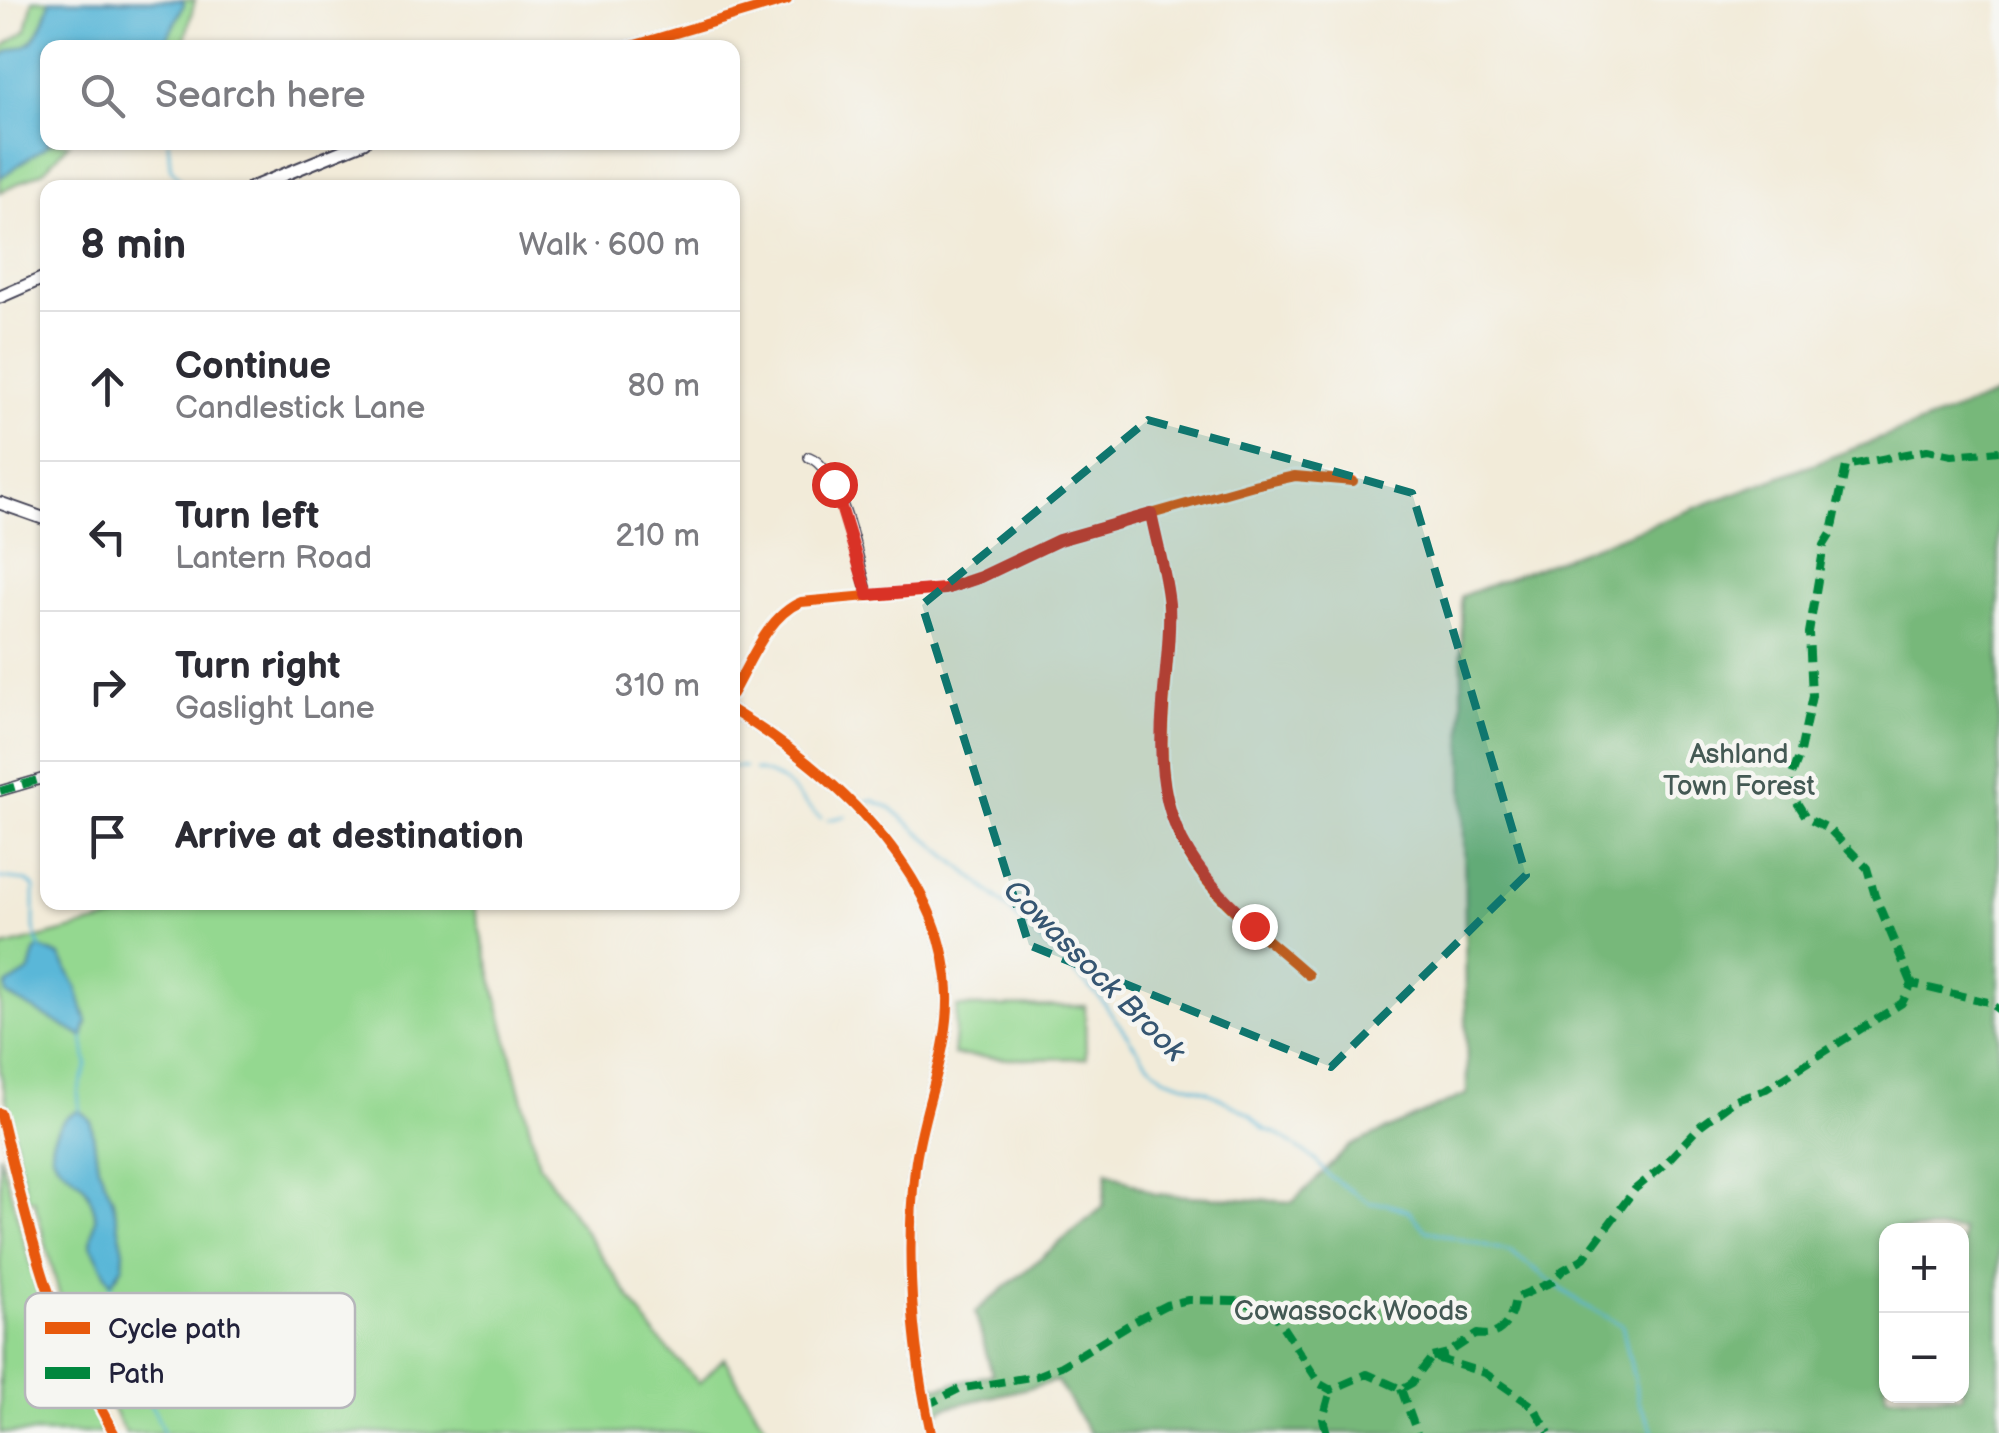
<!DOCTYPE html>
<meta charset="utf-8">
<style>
body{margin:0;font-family:"Balsamiq Sans",sans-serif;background:#f7f7f7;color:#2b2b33}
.controls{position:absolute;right:30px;bottom:30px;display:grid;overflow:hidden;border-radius:20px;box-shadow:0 2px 8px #0004}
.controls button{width:90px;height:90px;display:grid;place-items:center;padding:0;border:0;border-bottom:2px solid #e1e1e2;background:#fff;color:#2b2b33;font:50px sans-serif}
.stop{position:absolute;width:30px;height:30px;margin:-22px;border:8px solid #d93025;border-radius:50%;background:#fff}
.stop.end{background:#d93025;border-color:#fff;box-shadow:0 2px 10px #0008}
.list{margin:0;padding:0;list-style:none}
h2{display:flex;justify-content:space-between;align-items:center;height:130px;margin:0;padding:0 40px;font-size:42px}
h2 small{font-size:32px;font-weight:400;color:#7c7c81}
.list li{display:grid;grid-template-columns:65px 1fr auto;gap:30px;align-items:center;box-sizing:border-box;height:150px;padding:0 40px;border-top:2px solid #e1e1e2}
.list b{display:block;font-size:38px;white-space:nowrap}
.list p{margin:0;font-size:32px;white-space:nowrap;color:#7c7c81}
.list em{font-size:32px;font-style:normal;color:#7c7c81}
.icon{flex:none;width:55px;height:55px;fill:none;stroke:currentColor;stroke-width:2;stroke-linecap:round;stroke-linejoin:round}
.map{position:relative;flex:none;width:1999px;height:1433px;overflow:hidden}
.search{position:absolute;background:#fff;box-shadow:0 2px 8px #0004;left:40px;top:40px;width:700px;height:110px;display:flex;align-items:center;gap:25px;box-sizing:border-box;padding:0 35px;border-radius:20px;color:#7c7c81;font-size:38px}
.panel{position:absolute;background:#fff;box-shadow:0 2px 8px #0004;left:40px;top:180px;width:700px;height:730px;border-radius:20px}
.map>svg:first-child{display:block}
.green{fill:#94d890;stroke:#5b7d66;stroke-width:2.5}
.forest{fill:#77b87a;stroke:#4c6d5a;stroke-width:2.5;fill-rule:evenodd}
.water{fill:#5ab7d8;stroke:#3e6c8a;stroke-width:2.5}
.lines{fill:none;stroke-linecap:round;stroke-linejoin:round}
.stream{stroke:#5ab7d8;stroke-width:2.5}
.street-casing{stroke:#414053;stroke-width:12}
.secondary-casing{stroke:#414053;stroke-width:15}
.street{stroke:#fff;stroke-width:9}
.secondary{stroke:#fff;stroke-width:11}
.quiet{stroke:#00873e;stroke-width:8;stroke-dasharray:15 8;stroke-linecap:butt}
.cycleway-casing{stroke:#f6f6f2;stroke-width:16}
.cycleway{stroke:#e8590c;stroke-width:10}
.route{stroke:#d93025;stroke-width:12}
.marked{fill:#0f766e;fill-opacity:0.2;stroke:#0f766e;stroke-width:8;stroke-dasharray:20 12;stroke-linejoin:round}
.labels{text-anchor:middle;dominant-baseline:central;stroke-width:9;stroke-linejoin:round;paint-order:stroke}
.park-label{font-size:28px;fill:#445954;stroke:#f6f6f2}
.water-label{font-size:30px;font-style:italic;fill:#365672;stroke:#f6f6f2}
.key{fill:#f6f6f2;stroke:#b6b6bb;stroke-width:2.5}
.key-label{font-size:28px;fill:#22223b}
</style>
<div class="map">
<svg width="1999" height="1433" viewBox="0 0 1999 1433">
<rect width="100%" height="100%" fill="#f6f6f2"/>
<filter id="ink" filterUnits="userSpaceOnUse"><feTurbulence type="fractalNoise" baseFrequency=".01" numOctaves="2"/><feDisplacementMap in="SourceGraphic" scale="20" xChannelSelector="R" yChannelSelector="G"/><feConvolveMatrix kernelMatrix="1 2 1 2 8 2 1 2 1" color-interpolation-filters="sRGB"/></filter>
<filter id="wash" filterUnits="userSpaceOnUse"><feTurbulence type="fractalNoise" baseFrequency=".0048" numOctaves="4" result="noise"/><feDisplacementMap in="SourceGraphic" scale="40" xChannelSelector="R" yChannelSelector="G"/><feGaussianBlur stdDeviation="2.25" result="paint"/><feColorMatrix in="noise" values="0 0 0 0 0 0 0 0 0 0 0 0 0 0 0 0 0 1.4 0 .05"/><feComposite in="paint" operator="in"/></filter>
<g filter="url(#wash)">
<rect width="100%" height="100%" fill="#f2ebd9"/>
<!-- green -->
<path class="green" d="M 33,0 L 195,0 L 183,47 L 48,48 L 48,142 L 69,143 L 44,171 L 0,192 L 0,49 L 26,30 Z
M 175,903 L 473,903 L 539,1164 L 656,1336 L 699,1383 L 724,1358 L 759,1417 L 772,1433 L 125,1433 L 64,1312 L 34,1200 L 28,1200 L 24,1184 L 0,1071 L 0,948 Z
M 1085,1006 L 1086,1058 L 1010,1059 L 953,1055 L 957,1007 Z
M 0,1154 L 38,1290 L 54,1335 L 105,1433 L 0,1433 Z"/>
<!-- forest -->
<path class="forest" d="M 1999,394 L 1999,1433 L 1089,1433 L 1057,1381 L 944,1408 L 935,1417 L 928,1384 L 939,1387 L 992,1374 L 975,1312 L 1103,1207 L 1107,1171 L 1155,1194 L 1293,1202 L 1350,1146 L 1467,1094 L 1461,596 ZM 1886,1230 L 1962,1230 L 1962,1396 L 1886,1396 Z"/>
<!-- water -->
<path class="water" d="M 50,0 L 183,0 L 184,4 L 163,47 L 48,48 L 48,142 L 51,143 L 0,178 L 0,58 C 9,47 17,50 28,44 C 39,38 48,11 50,0 Z
M 40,948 L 60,956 L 76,985 L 87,1022 L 83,1037 L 7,995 L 6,986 L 30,971 L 35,952 Z
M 80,1111 L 91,1121 L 98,1166 L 112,1197 L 124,1251 L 123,1266 L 111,1284 L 91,1245 C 93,1220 101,1222 88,1193 C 77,1167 36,1168 57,1130 C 62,1120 68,1114 80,1111 Z"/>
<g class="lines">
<!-- stream -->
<path class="stream" d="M 168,142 L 171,168 L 187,188
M 732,767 L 745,767
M 755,770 C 790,777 796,799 821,818
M 863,803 L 872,800 L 891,808 L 997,898 L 1100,998 L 1145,1060 L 1164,1077 L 1207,1091 L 1249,1114 L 1264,1129 L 1278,1134 L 1315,1160 L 1329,1176 L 1370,1203 L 1387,1204 L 1409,1211 L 1425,1230 L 1511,1252 L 1582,1304 L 1622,1325 L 1639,1402 L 1654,1433
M 828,820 L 846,816
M 0,878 L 27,881 L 34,887 L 34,929 L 40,948
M 80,1111 L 78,1093 L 87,1065 L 83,1037
M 111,1284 L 107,1315 L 123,1366 L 155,1412 L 164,1433"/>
</g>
</g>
<g filter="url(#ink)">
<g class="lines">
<defs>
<path id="street" d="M 809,457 C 842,470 858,561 868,595
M 1151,514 C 1158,548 1169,584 1169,619 C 1169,713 1140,792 1203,876 C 1231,914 1273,943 1308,975
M 732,694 C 750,663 767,616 801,602 L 945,589 L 983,576 L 1059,540 L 1254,485 L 1295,476 L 1353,481
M 0,791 L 48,777"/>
<path id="secondary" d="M 625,48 L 787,0
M 251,188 L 364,142
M 0,297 L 48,276
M 0,503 L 48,520
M 732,710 C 836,774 961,885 947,1020 C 942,1070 921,1118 915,1168 C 905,1258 912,1346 931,1433
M 0,1113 C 18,1186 35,1259 62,1329 C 76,1365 96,1399 114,1433"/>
</defs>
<!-- street casing -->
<use href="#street" class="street-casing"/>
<!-- secondary casing -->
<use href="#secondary" class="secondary-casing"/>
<!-- street -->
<use href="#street" class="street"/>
<!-- secondary -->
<use href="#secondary" class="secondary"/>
<!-- quiet -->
<path class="quiet" d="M 0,791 L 48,777
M 1912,984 L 1875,896 L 1867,868 L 1828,828 L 1806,817 L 1791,793 L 1791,778 L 1799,757 L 1812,696 L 1809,633 L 1824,545 L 1832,532 L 1846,466 L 1927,450 L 1952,455 L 1999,451
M 1432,1357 L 1448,1353 L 1477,1334 C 1501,1339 1512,1320 1515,1298 L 1552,1282 L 1563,1270 L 1584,1258 L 1635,1189 L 1661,1168 L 1701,1125 L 1736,1099 L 1766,1089 L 1902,1003 L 1912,984 L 1988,1002 L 1999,1010
M 1401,1389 L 1417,1433
M 925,1406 L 959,1389 L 1036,1376 L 1061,1366 L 1135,1321 L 1166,1305 L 1188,1300 L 1235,1301 L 1258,1306 L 1275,1315 L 1320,1384 L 1331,1390 L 1367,1374 L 1401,1389 L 1412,1383 L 1432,1357 L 1485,1373 L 1534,1407 L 1549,1433
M 1327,1433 L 1323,1419 L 1331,1390"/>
<defs>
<path id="cycleway" d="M 625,48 L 787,0
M 1151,514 C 1158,548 1169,584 1169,619 C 1169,713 1140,792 1203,876 C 1231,914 1273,943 1308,975
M 732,694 C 750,663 767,616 801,602 L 945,589 L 983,576 L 1059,540 L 1254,485 L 1295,476 L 1353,481
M 732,710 C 836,774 961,885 947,1020 C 942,1070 921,1118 915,1168 C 905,1258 912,1346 931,1433
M 0,1113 C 18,1186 35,1259 62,1329 C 76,1365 96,1399 114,1433"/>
</defs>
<!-- cycleway casing -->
<use href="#cycleway" class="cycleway-casing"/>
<!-- cycleway -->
<use href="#cycleway" class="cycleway"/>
</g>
</g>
<g class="lines" filter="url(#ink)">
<!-- route -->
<path class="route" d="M 834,484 L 868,595 L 945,589 L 981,577 L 1059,540 L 1151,514 C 1157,544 1166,574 1169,604 C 1171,637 1165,671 1163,704 C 1154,806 1177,859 1254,926"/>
</g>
<!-- marked area -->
<path class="marked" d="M 1148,420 L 1412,493 L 1526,875 L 1331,1067 L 1029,945 L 922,605 Z"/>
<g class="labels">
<!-- park labels -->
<g class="park-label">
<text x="1739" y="754">Ashland<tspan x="1739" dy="32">Town Forest</tspan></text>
<text x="1351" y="1311">Cowassock Woods</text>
</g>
<!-- water labels -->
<g class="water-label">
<text transform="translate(1094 971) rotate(45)">Cowassock Brook</text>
</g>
</g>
<!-- legend -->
<rect x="25" y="1293" width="330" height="115" rx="15" class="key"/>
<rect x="45" y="1322" width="45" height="12" fill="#e8590c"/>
<rect x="45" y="1367" width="45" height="12" fill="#00873e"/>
<g class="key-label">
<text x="108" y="1338">Cycle path</text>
<text x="108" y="1383">Path</text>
</g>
</svg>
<div class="controls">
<button>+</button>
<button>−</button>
</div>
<div class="stop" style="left:834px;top:484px"></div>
<div class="stop end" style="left:1254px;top:926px"></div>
<div class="search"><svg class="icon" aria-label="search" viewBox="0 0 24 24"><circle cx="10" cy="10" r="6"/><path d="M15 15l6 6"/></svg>Search here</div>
<section class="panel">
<h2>8 min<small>Walk · 600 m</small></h2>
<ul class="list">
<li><svg class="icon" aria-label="ahead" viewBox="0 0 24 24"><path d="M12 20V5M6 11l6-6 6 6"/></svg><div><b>Continue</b><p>Candlestick Lane</p></div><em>80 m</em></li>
<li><svg class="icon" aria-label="left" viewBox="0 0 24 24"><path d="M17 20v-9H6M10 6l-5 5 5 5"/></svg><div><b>Turn left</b><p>Lantern Road</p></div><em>210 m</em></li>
<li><svg class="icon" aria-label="right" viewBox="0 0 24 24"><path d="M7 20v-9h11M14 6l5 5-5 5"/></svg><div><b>Turn right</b><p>Gaslight Lane</p></div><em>310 m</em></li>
<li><svg class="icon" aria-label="arrive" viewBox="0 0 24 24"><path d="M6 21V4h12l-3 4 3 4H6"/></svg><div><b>Arrive at destination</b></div></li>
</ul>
</section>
</div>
